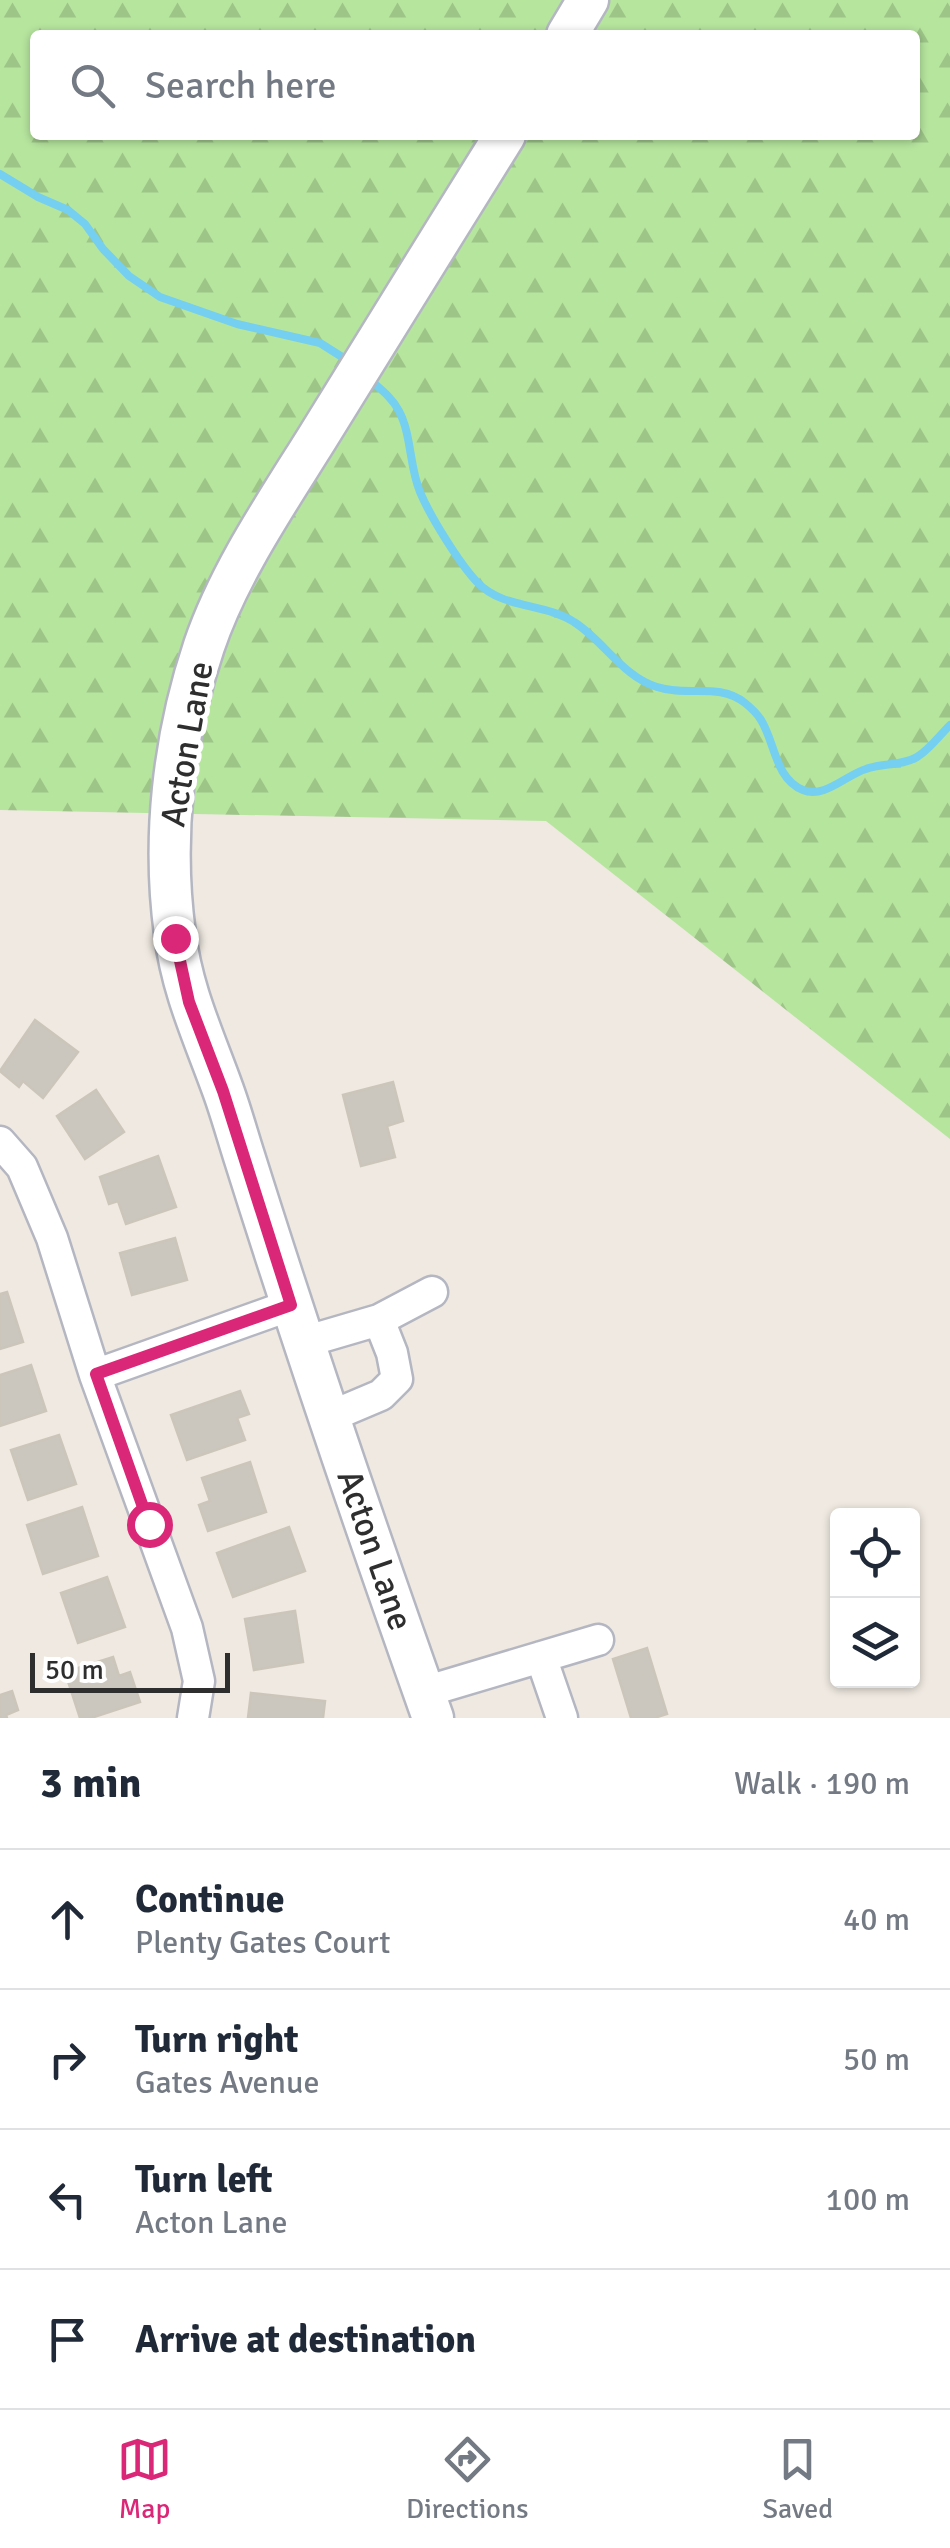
<!DOCTYPE html>
<meta charset="utf-8">
<style>
body{margin:0;font-family:Signika,sans-serif;background:#f6f6f7;color:#1f2937}
.controls{position:absolute;right:30px;bottom:30px;display:grid;overflow:hidden;border-radius:10px;box-shadow:0 2px 8px #0004}
.controls button{width:90px;height:90px;display:grid;place-items:center;padding:0;border:0;border-bottom:2px solid #e0e1e3;background:#fff;color:#1f2937;font:50px sans-serif}
.scale{position:absolute;left:30px;bottom:25px;width:200px;box-sizing:border-box;padding-left:10px;border:5px solid #2e2e2e;border-top:0;font-size:28px;line-height:35px;white-space:nowrap;color:#2e2e2e;-webkit-text-stroke:8px #fff;paint-order:stroke}
.stop{position:absolute;width:30px;height:30px;margin:-22px;border:8px solid #db2777;border-radius:50%;background:#fff}
.stop.end{background:#db2777;border-color:#fff;box-shadow:0 2px 10px #0008}
.list{margin:0;padding:0;list-style:none}
h2{display:flex;justify-content:space-between;align-items:center;height:130px;margin:0;padding:0 40px;font-size:42px}
h2 small{font-size:32px;font-weight:400;color:#747a83}
.list li{display:grid;grid-template-columns:65px 1fr auto;gap:30px;align-items:center;box-sizing:border-box;height:140px;padding:0 40px;border-top:2px solid #e0e1e3}
.list b{display:block;font-size:38px;white-space:nowrap}
.list p{margin:0;font-size:32px;white-space:nowrap;color:#747a83}
.list em{font-size:32px;font-style:normal;color:#747a83}
.icon{flex:none;width:55px;height:55px;fill:none;stroke:currentColor;stroke-width:2;stroke-linecap:round;stroke-linejoin:round}
.map{position:relative;flex:none;width:950px;height:1718px;overflow:hidden}
.search{position:absolute;background:#fff;box-shadow:0 2px 8px #0004;left:30px;right:30px;top:30px;height:110px;display:flex;align-items:center;gap:25px;box-sizing:border-box;padding:0 35px;border-radius:10px;color:#747a83;font-size:38px}
.sheet{height:690px;background:#fff}
nav{display:flex;justify-content:space-around;align-items:center;box-sizing:border-box;height:140px;border-top:2px solid #e0e1e3;background:#fff;font-size:28px;color:#747a83}
nav a{display:grid;justify-items:center;gap:5px}
nav .on{color:#db2777}
.map>svg:first-child{display:block}
.forest{fill:url(#forest-firs);fill-rule:evenodd}
.lines{fill:none;stroke-linecap:round;stroke-linejoin:round}
.stream{stroke:#75cff0;stroke-width:8}
.building{fill:#cbc7bf;stroke:#cbc5ba;stroke-width:2.5}
.minor-casing{stroke:#b4b7c1;stroke-width:35}
.tertiary-casing{stroke:#b4b7c1;stroke-width:45}
.minor{stroke:#fff;stroke-width:30}
.tertiary{stroke:#fff;stroke-width:40}
.route{stroke:#db2777;stroke-width:12}
.labels{text-anchor:middle;dominant-baseline:central;stroke-width:10;stroke-linejoin:round;paint-order:stroke}
.street-label{font-size:35px;fill:#2e2e2e;stroke:#fff}
</style>
<div class="map">
<svg width="950" height="1718" viewBox="0 0 950 1718">
<defs>
<pattern id="forest-firs" width="22" height="20" patternUnits="userSpaceOnUse" patternTransform="scale(2.5)"><rect width="22" height="20" fill="#b6e59e"/><path d="M5 1l3.5 6h-7zM16 11l3.5 6h-7z" fill="#9dc588"/></pattern>
</defs>
<rect width="100%" height="100%" fill="#efe9e1"/>
<!-- forest -->
<path class="forest" d="M 0,0 L 950,0 L 950,1139 L 546,821 L 0,810 ZM 35,35 L 915,35 L 915,135 L 35,135 Z"/>
<g class="lines">
<!-- stream -->
<path class="stream" d="M 0,174 L 38,197 L 68,210 L 85,224 L 103,249 L 129,276 L 160,297 L 237,324 L 320,343 L 350,362
M 368,378 C 379,388 392,397 399,411 C 412,436 409,466 420,492 C 430,516 459,563 477,582 C 502,609 545,603 574,622 C 603,640 623,677 657,687 C 687,697 719,682 745,703 C 750,707 758,715 761,720 C 775,742 775,779 803,790 C 824,799 846,775 866,769 C 882,763 902,766 917,757 C 929,750 940,735 950,725"/>
</g>
<!-- building -->
<path class="building" d="M 35,1020 L 78,1052 L 43,1098 L 23,1081 L 19,1087 L 0,1071 Z
M 393,1082 L 403,1121 L 387,1126 L 395,1157 L 361,1166 L 343,1095 Z
M 96,1090 L 124,1132 L 85,1159 L 57,1116 Z
M 158,1156 L 176,1207 L 126,1224 L 118,1201 L 109,1204 L 100,1177 Z
M 175,1238 L 187,1280 L 132,1295 L 120,1253 Z
M 7,1292 L 23,1342 L 0,1349 L 0,1294 Z
M 31,1365 L 46,1411 L 0,1426 L 0,1375 Z
M 240,1391 L 249,1414 L 237,1418 L 245,1440 L 187,1460 L 171,1415 Z
M 59,1435 L 76,1484 L 28,1500 L 11,1450 Z
M 250,1462 L 266,1512 L 208,1531 L 199,1505 L 210,1501 L 202,1478 Z
M 82,1507 L 98,1556 L 43,1574 L 27,1525 Z
M 289,1527 L 305,1571 L 233,1597 L 217,1553 Z
M 107,1577 L 125,1627 L 78,1643 L 61,1593 Z
M 295,1611 L 303,1662 L 254,1670 L 245,1619 Z
M 647,1648 L 667,1714 L 654,1718 L 631,1718 L 613,1659 Z
M 113,1657 L 119,1676 L 130,1672 L 140,1702 L 91,1718 L 80,1718 L 65,1672 Z
M 12,1691 L 18,1710 L 6,1715 L 7,1718 L 0,1718 L 0,1695 Z
M 251,1693 L 325,1701 L 323,1718 L 248,1718 Z"/>
<g class="lines">
<defs>
<path id="minor" d="M 0,1142 L 22,1167 L 52,1238 L 95,1375 L 187,1628 L 199,1681 L 193,1718
M 304,1342 L 379,1320 L 432,1292
M 95,1375 L 291,1305
M 329,1417 L 381,1395 L 397,1379 L 392,1353 L 379,1320
M 541,1657 L 562,1718
M 424,1692 L 598,1640"/>
<path id="tertiary" d="M 567,35 L 588,0
M 433,1718 C 367,1532 303,1344 244,1156 C 237,1134 231,1112 223,1090 C 204,1037 182,991 175,934 C 162,839 173,738 204,646 C 229,572 278,501 319,435 C 380,335 443,235 505,135"/>
</defs>
<!-- minor casing -->
<use href="#minor" class="minor-casing"/>
<!-- tertiary casing -->
<use href="#tertiary" class="tertiary-casing"/>
<!-- minor -->
<use href="#minor" class="minor"/>
<!-- tertiary -->
<use href="#tertiary" class="tertiary"/>
</g>
<g class="lines">
<!-- route -->
<path class="route" d="M 149,1524 L 96,1374 L 291,1305 L 223,1091 L 189,1002 L 175,938"/>
</g>
<g class="labels">
<!-- street labels -->
<g class="street-label">
<text transform="translate(187 744) rotate(-80)">Acton Lane</text>
<text transform="translate(375 1550) rotate(71)">Acton Lane</text>
</g>
</g>
</svg>
<div class="controls">
<button><svg class="icon" aria-label="locate" viewBox="0 0 24 24"><circle cx="12" cy="12" r="6"/><path d="M12 2v4M12 18v4M2 12h4M18 12h4"/></svg></button>
<button><svg class="icon" aria-label="layers" viewBox="0 0 24 24"><path d="M12 4l9 5-9 5-9-5zM3 14l9 5 9-5"/></svg></button>
</div>
<div class="scale">50 m</div>
<div class="stop" style="left:149px;top:1524px"></div>
<div class="stop end" style="left:175px;top:938px"></div>
<div class="search"><svg class="icon" aria-label="search" viewBox="0 0 24 24"><circle cx="10" cy="10" r="6"/><path d="M15 15l6 6"/></svg>Search here</div>
</div>
<section class="sheet">
<h2>3 min<small>Walk · 190 m</small></h2>
<ul class="list">
<li><svg class="icon" aria-label="ahead" viewBox="0 0 24 24"><path d="M12 20V5M6 11l6-6 6 6"/></svg><div><b>Continue</b><p>Plenty Gates Court</p></div><em>40 m</em></li>
<li><svg class="icon" aria-label="right" viewBox="0 0 24 24"><path d="M7 20v-9h11M14 6l5 5-5 5"/></svg><div><b>Turn right</b><p>Gates Avenue</p></div><em>50 m</em></li>
<li><svg class="icon" aria-label="left" viewBox="0 0 24 24"><path d="M17 20v-9H6M10 6l-5 5 5 5"/></svg><div><b>Turn left</b><p>Acton Lane</p></div><em>100 m</em></li>
<li><svg class="icon" aria-label="arrive" viewBox="0 0 24 24"><path d="M6 21V4h12l-3 4 3 4H6"/></svg><div><b>Arrive at destination</b></div></li>
</ul>
</section>
<nav>
<a class="on"><svg class="icon" aria-label="map" viewBox="0 0 24 24"><path d="M3 6l6-2 6 2 6-2v14l-6 2-6-2-6 2zM9 4v14M15 6v14"/></svg>Map</a>
<a><svg class="icon" aria-label="directions" viewBox="0 0 24 24"><path d="M12 3l9 9-9 9-9-9zM9 14v-3h6M13 9l2 2-2 2"/></svg>Directions</a>
<a><svg class="icon" aria-label="saved" viewBox="0 0 24 24"><path d="M7 4h10v16l-5-4-5 4z"/></svg>Saved</a>
</nav>
